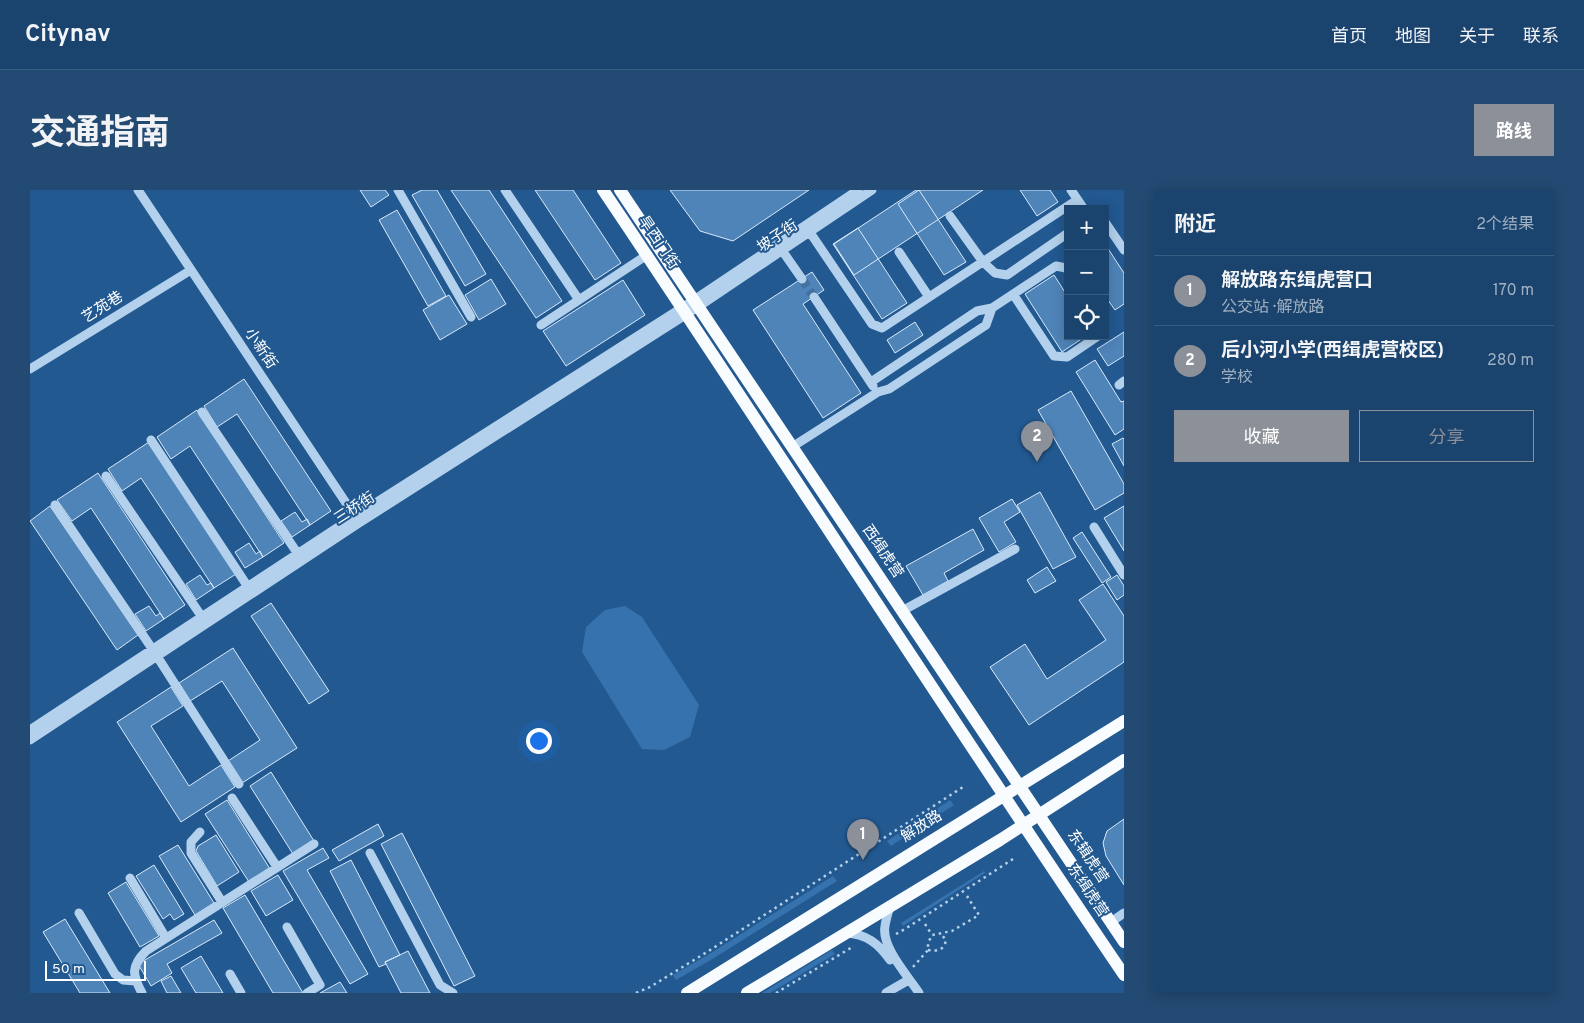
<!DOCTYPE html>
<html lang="zh">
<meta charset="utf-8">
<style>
body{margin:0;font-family:Overpass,"Noto Sans SC",sans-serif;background:#234a72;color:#f1f3f6}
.controls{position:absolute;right:15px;top:15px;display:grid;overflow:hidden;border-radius:0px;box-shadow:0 2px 12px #0003}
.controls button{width:45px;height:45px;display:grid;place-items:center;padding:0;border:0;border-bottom:1px solid #385c80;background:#1a436d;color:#f1f3f6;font:25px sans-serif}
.scale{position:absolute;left:15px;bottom:12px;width:101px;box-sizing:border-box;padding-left:5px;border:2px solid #fff;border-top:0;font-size:14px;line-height:18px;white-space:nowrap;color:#fff;-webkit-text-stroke:4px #225991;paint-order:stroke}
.you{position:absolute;left:508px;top:550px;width:18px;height:18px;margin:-12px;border:4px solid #fff;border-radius:50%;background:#1a73e8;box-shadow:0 0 0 8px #1a73e833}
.badge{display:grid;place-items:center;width:32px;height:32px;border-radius:50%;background:#8c9099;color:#fff;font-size:16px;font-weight:700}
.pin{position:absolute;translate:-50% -41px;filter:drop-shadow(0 1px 2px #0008)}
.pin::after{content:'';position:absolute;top:26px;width:18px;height:15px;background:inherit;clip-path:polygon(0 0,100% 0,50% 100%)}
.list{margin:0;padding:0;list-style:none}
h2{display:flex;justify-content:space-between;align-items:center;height:65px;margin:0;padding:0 20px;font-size:21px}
h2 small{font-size:16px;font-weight:400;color:#9fb0c2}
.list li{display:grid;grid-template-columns:32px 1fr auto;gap:15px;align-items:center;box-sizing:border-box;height:70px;padding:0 20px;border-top:1px solid #385c80}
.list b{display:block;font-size:19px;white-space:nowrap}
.list p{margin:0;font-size:16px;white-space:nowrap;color:#9fb0c2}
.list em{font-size:16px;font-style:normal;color:#9fb0c2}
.actions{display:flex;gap:10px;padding:15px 20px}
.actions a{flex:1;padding:11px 0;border:1px solid #8c9099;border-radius:0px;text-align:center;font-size:18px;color:#8c9099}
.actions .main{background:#8c9099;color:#fff}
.icon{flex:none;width:28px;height:28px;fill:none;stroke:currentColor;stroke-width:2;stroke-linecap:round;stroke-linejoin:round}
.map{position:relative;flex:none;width:1094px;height:803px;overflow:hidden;border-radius:0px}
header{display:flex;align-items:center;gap:30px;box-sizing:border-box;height:70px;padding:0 25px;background:#1a436d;border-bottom:1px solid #385c80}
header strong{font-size:24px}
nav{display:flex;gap:28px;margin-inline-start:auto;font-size:18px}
.intro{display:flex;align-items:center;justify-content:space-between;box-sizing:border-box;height:120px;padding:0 30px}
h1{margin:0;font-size:35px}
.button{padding:12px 22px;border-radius:0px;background:#8c9099;color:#fff;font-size:18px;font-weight:700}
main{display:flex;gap:30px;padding:0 30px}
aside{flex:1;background:#1a436d;border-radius:0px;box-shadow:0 2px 12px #0003}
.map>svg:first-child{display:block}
.green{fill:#3673ae}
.building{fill:#4f84b9;stroke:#d9e9f9}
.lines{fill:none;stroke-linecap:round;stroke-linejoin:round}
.minor-tunnel{stroke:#4372a2;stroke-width:9;stroke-dasharray:9 4.5;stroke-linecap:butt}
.path{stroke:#b3d1ec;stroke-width:2.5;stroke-dasharray:2.5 4;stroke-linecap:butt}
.minor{stroke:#b3d1ec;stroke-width:9}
.major{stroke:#f9fcff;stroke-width:12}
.labels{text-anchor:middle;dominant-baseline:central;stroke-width:4;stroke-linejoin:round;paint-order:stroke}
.street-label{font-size:15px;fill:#fff;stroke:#225991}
</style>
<header>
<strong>Citynav</strong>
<nav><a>首页</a><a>地图</a><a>关于</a><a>联系</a></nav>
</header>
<div class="intro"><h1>交通指南</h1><a class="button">路线</a></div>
<main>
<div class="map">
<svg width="1094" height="803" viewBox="0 0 1094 803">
<rect width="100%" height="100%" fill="#225991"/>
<!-- green -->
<path class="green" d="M 595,416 L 612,427 L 669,515 L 660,547 L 634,560 L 612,559 L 552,462 L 556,437 L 575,420 Z
M 920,610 L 924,615 L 861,656 L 857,651 Z
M 954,681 L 955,683 L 873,736 L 871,733 Z
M 803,686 L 807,691 L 684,768 L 646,790 L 643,785 L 681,763 Z
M 802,760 L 805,764 L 740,803 L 732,803 Z"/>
<!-- building -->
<path class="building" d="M 330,0 L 355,0 L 359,5 L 341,17 Z
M 392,0 L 407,0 L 456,84 L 435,96 L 382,5 Z
M 421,0 L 459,0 L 532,111 L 506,128 Z
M 505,0 L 543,0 L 591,73 L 565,90 Z
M 640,0 L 779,0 L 703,51 L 670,41 Z
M 886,0 L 953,0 L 824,85 L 804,54 Z
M 889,0 L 936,72 L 914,85 L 868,14 Z
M 990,0 L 1020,0 L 1028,12 L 1007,26 Z
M 367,20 L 416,106 L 398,116 L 349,30 Z
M 828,38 L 877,113 L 852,129 L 803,54 Z
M 1075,54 L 1094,83 L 1094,114 L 1085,120 L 1075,106 Z
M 782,82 L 794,100 L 773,114 L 831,203 L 793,228 L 723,120 Z
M 1024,85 L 1038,107 L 1038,146 L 1056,146 L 1032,162 L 995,104 Z
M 461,89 L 476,114 L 449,130 L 435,105 Z
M 593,90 L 615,125 L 536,176 L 513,141 Z
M 419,105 L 437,134 L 410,150 L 393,120 Z
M 885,132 L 893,145 L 865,163 L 857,150 Z
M 1094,142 L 1094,166 L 1078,176 L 1067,159 Z
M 1065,170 L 1091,212 L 1094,211 L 1094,239 L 1085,245 L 1046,182 Z
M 214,189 L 301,321 L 280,335 L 207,224 L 187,237 L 174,216 Z
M 1041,201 L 1094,294 L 1094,303 L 1065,320 L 1008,220 Z
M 167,220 L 254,353 L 233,367 L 160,256 L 141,269 L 127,247 Z
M 1093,248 L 1094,249 L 1094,276 L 1082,254 Z
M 119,252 L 206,384 L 184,398 L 111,288 L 92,301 L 78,279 Z
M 68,283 L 155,415 L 134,429 L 61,318 L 42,331 L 27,310 Z
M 1010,302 L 1046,367 L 1023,379 L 987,315 Z
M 982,309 L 990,322 L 974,332 L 986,352 L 969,362 L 949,328 Z
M 20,316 L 108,445 L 87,460 L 0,331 Z
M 1094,316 L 1094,361 L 1074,328 Z
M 265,322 L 272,332 L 277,329 L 280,335 L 262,347 L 251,331 Z
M 943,339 L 954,360 L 914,383 L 918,391 L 893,405 L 876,376 Z
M 1052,342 L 1081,387 L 1072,393 L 1043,348 Z
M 219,353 L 226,364 L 230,361 L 233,367 L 215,378 L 205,362 Z
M 1017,377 L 1026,391 L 1005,403 L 997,390 Z
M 170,385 L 177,395 L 181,393 L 184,398 L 166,410 L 156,394 Z
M 1087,385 L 1094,396 L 1094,405 L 1087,410 L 1076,392 Z
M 1073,394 L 1094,426 L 1094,472 L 999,535 L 960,477 L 995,454 L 1017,489 L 1076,450 L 1049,410 Z
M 241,413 L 299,501 L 279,514 L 221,426 Z
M 119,416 L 126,426 L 130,423 L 134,429 L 116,441 L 105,424 Z
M 203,458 L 267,558 L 212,593 L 198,571 L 230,550 L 192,491 L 160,511 L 149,493 Z
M 141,497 L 153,516 L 121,536 L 159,596 L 191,575 L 205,597 L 151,632 L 87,532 Z
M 241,582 L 284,651 L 263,664 L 220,596 Z
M 197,610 L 240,679 L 219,692 L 175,624 Z
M 1094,629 L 1094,695 L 1076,666 L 1073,653 L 1077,641 Z
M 348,634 L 354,646 L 309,671 L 302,660 Z
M 372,643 L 445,786 L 424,796 L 351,654 Z
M 186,645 L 209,682 L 187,696 L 166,661 L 168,656 Z
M 148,655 L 184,713 L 165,725 L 129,666 Z
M 293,658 L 299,668 L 277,680 L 338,784 L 320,794 L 253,681 Z
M 321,670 L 370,765 L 355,772 L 356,774 L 349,777 L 300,681 Z
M 124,675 L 154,724 L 144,730 L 140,724 L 133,729 L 106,686 Z
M 248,685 L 263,710 L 236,726 L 221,701 Z
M 96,692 L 129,746 L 110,757 L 78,703 Z
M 215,705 L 273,803 L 243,803 L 193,718 Z
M 35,729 L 80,803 L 50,803 L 13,742 Z
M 184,730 L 192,743 L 137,774 L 142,783 L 121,796 L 108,774 Z
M 378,761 L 400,803 L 371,803 L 355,772 Z
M 171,766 L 193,803 L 166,803 L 151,778 Z
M 141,786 L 151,803 L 137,803 L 131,791 Z
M 310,792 L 317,803 L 290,803 Z"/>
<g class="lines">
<!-- minor-tunnel -->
<path class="minor-tunnel" d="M 772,89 L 784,107"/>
<!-- path -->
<path class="path" d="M 895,734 L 902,745
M 866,744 L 875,739 L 983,669
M 898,760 C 907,761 914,761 916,750 L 911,744
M 883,777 L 898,760 L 898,753 L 902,745 L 922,741 L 949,725 L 937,706
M 606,803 L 620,797 L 677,762 L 933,597
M 746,803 L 824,756"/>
<!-- minor -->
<path class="minor" d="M 108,0 L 328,331
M 368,0 L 441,127
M 475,0 L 549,110
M 1041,0 L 1054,19
M 920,26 L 953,72 L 965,83 L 977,85 L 1038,43
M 1075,32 L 1094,60
M 777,38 L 842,134 L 852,138 L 1047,10
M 749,56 L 772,89
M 869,62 L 899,107
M 983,104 L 1024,166 L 1037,167 L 1068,146
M 784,107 L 843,196
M 962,118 L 1026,76 L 1036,78 L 1038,81
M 511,135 L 617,65
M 0,179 L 161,80
M 1089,195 L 1094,191
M 172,222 L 270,367
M 121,250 L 220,400
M 762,257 L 848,202 L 859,199 L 956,135 L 962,118 L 947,121 L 841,192
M 76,286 L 174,430
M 25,315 L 123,460 L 209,594
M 1064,337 L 1094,385
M 872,421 L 985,359
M 0,540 L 325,326 L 664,110 L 828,0
M 0,550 L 329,333 L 668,117 L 842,0
M 202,608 L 247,677
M 170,642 L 161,652 L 161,663 L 192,712
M 340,663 L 410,795 L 423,803
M 100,688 L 136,748
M 860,716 C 858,723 856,729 855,736 C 851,757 878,786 889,803
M 49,723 L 85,784 L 93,790 L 105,791
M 1081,732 L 1094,723
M 257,737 L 290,795 L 277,803
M 816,743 C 836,744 848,753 860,770
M 200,784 L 211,803
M 112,803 C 102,785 101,776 116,761 L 284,654
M 856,803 L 875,792"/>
<!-- major -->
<path class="major" d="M 573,0 C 748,260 918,525 1094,785
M 590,0 L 1094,752
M 657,803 L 1094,531
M 717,803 L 970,650 L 1094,570"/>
</g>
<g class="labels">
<!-- street labels -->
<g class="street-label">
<text transform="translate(748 47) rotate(-34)">坡子街</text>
<text transform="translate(628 53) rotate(56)">旱西门街</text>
<text transform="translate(73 118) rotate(-32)">艺苑巷</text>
<text transform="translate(230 159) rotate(56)">小新街</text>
<text transform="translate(325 319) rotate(-33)">三桥街</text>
<text transform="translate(852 362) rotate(56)">西缉虎营</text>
<text transform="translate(892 637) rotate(-32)">解放路</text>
<text transform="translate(1057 667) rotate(56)">东辑虎营</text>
<text transform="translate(1057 701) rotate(56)">东缉虎营</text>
</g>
</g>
</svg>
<div class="controls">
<button>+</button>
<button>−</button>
<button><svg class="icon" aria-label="locate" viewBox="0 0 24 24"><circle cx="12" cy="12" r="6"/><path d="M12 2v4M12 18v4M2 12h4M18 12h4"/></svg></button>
</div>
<div class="scale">50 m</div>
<div class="you"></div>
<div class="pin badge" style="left:833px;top:670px">1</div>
<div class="pin badge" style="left:1007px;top:272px">2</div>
</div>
<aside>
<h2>附近<small>2个结果</small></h2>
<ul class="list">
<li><span class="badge">1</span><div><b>解放路东缉虎营口</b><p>公交站 · 解放路</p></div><em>170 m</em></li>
<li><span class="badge">2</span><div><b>后小河小学(西缉虎营校区)</b><p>学校</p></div><em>280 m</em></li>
</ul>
<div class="actions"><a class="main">收藏</a><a>分享</a></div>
</aside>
</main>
